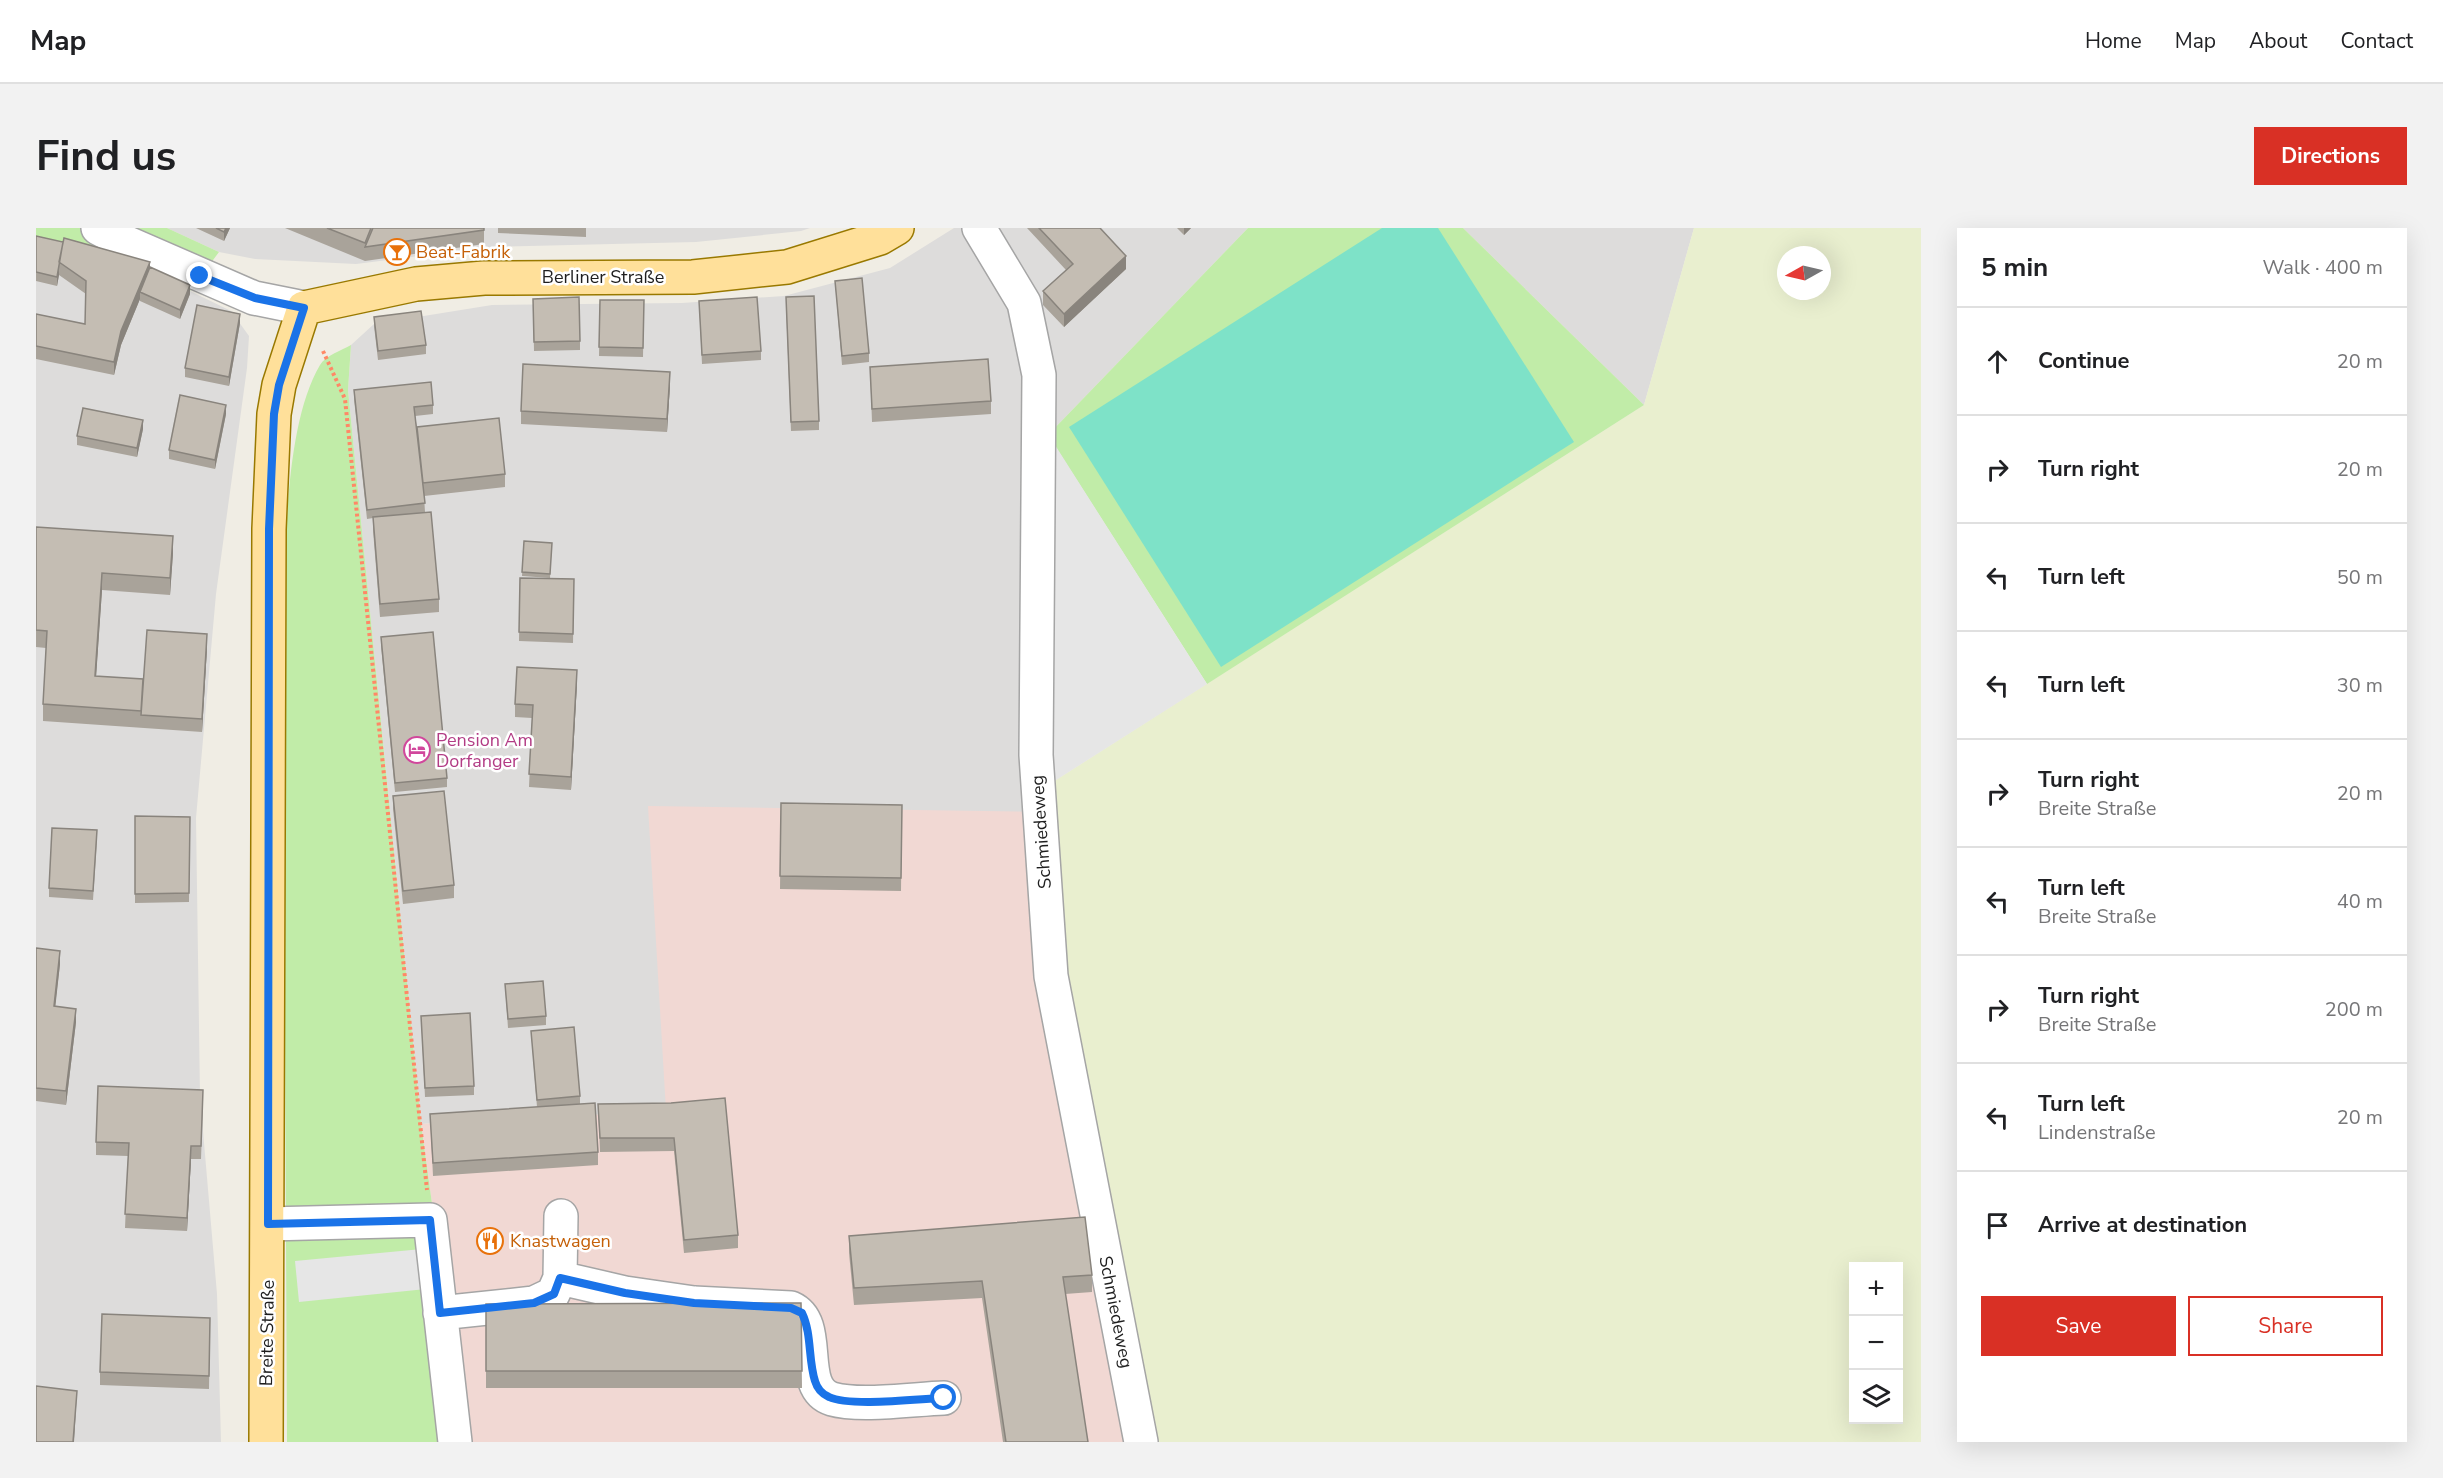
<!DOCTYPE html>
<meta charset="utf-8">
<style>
body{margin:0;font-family:"Nunito Sans",sans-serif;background:#f2f2f2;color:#202124}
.controls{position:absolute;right:18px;bottom:18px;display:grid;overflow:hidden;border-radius:0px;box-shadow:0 6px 24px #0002}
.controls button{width:54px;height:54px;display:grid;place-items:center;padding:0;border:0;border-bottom:2px solid #e0e0e0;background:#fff;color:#202124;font:30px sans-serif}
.compass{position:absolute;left:1741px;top:18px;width:54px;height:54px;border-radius:50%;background:#fff;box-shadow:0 6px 24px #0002;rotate:262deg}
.stop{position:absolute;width:18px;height:18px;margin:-14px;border:4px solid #1a73e8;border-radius:50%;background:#fff}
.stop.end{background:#1a73e8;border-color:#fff;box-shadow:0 2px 6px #0008}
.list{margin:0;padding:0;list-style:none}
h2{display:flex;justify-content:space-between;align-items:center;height:78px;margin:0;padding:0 24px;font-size:26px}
h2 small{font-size:20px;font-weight:400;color:#757577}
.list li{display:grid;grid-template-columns:39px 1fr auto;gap:18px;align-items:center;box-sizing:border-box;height:108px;padding:0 24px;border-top:2px solid #e0e0e0}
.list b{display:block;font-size:22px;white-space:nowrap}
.list p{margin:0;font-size:20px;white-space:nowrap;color:#757577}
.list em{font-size:20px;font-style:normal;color:#757577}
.actions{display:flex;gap:12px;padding:18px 24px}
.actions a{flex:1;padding:14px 0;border:2px solid #d93025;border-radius:0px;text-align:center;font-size:21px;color:#d93025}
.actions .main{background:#d93025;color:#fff}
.icon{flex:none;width:33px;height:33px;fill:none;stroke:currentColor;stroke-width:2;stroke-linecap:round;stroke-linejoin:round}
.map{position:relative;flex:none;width:1885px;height:1214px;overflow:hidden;border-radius:0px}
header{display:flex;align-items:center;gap:36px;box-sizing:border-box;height:84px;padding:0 30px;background:#fff;border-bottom:2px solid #e0e0e0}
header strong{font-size:28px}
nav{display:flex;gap:33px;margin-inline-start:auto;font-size:21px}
.intro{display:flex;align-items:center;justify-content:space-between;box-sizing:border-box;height:144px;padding:0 36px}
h1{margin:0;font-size:42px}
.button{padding:15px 27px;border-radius:0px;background:#d93025;color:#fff;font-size:21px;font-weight:700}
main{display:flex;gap:36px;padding:0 36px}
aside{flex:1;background:#fff;border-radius:0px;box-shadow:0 6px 24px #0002}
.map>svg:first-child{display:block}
.residential{fill:#dddcdb}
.commercial{fill:#f1d8d3}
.farmland{fill:#e9efcf;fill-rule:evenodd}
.grass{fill:#c1eca8}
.pitch{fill:#7ee2c8}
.parking{fill:#e6e6e6}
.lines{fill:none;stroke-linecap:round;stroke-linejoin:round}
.minor-casing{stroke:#a5a5a5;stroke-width:36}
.major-casing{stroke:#997900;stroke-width:36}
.path{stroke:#f86;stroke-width:4;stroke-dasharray:3 3;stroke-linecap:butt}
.minor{stroke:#fff;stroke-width:33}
.major{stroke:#ffe09a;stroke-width:33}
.wall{fill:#a9a39a}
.shaded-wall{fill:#89847d}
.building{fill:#c4bdb3;stroke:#89847d;stroke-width:1.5}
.route{stroke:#1a73e8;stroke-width:8}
.labels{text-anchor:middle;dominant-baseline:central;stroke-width:5;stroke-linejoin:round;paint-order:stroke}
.food-label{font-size:18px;fill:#c56008;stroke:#fff;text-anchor:start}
.street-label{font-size:18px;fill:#1e1e1e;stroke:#fff}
.hotel-label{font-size:18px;fill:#b23c85;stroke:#fff;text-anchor:start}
</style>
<header>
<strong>Map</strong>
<nav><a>Home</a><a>Map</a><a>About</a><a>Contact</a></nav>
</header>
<div class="intro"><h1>Find us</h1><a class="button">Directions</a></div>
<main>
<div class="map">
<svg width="1885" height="1214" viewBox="0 0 1885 1214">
<rect width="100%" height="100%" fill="#f0ede4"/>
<!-- residential -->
<path class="residential" d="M 131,0 L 774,0 L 765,3 L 660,14 L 455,19 L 320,36 L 219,31 L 183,24 Z
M 918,0 L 1212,0 L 1012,207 L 1010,584 L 630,883 L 385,896 L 312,162 L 315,117 L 338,96 L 456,77 L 646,75 L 748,68 L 854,40 Z
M 1427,0 L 1658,0 L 1608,177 Z
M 0,15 L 154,63 L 195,83 L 213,108 L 211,140 L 180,366 L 160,590 L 164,868 L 181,1066 L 185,1214 L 0,1214 Z"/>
<!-- commercial -->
<path class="commercial" d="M 612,578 L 1010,584 L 1115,1214 L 429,1214 L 385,896 L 630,883 Z"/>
<!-- farmland -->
<path class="farmland" d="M 1658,0 L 1885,0 L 1885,1214 L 1115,1214 L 1028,748 L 1009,559 L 1608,177 ZM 1750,27 L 1786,27 L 1786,63 L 1750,63 ZM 1818,1038 L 1862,1038 L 1862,1192 L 1818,1192 Z"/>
<!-- grass -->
<path class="grass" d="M 0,0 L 131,0 L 183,24 L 154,63 L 0,15 Z
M 1212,0 L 1427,0 L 1608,177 L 1171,456 L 1012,207 Z
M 315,117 L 312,162 L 385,896 L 429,1214 L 251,1214 L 247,403 C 250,329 247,200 284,137 C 289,128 306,122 315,117 Z"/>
<!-- pitch -->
<path class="pitch" d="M 1346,0 L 1402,0 L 1538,214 L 1185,439 L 1033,199 Z"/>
<!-- parking -->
<path class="parking" d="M 1012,206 L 1171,456 L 1009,559 Z
M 386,1021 L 390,1061 L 263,1074 L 259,1033 Z"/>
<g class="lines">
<defs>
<path id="minor" d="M 62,0 L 87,13 L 218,70 L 268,80
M 943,0 L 988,75 L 1003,147 L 1000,527 L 1015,748 L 1105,1214
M 232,996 L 394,992 L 419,1214
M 524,1050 L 589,1065 L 658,1075 L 755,1080 C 789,1095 760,1160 796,1171 C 824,1179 878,1171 908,1170
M 404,1085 L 498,1075 L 517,1066 L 524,1050 L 525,988"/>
<path id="major" d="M 230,1214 L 233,301 L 238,186 L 243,157 L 268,80 L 380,56 L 448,50 L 657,49 L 751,39 L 844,10 L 861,0"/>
</defs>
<!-- minor casing -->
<use href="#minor" class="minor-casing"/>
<!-- major casing -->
<use href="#major" class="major-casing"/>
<!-- path -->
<path class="path" d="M 287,123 L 309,171 L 391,962"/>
<!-- minor -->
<use href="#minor" class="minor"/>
<!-- major -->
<use href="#major" class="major"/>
</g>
<!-- wall -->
<path class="wall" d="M 160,0 L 194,0 L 188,13 Z
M 249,0 L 448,0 L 448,16 L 329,33 Z
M 462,0 L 550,0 L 550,9 L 462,5 Z
M 991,0 L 1064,0 L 1090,41 L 1028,99 L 1007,77 L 1007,63 L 1030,42 Z
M 1141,0 L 1155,0 L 1148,7 Z
M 0,8 L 114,39 L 154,66 L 144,91 L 104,73 L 104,71 L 85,117 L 78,147 L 0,131 L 0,86 L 49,96 L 50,66 L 23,47 L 21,58 L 0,53 Z
M 799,53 L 833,125 L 833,134 L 806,137 Z
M 497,71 L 544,113 L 544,122 L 498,123 Z
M 564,72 L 608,72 L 607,129 L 563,128 Z
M 663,73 L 725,123 L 725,132 L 666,136 Z
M 750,78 L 783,193 L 783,202 L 755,203 Z
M 338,89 L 390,117 L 390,126 L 342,132 L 338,98 Z
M 204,95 L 193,158 L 149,149 L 149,140 Z
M 834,139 L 955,173 L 955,186 L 836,194 Z
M 634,157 L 631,204 L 485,196 L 485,183 Z
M 318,162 L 397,177 L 397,186 L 379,188 L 381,200 L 469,246 L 469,259 L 388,268 L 389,284 L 403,371 L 403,384 L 344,389 L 337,302 L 337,290 L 331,291 L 318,171 Z
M 190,186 L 179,241 L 133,231 L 133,222 Z
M 107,201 L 101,229 L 41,217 L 41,208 Z
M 0,299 L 137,325 L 134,367 L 66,362 L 60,448 L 107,451 L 171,420 L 166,504 L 7,493 L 7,476 L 10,420 L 0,419 Z
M 488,313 L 516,315 L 514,350 L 486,348 Z
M 484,350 L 538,351 L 537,415 L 483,413 Z
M 345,409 L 411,550 L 411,559 L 359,564 L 345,418 Z
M 541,455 L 535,562 L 493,559 L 496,490 L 479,489 L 479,476 Z
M 357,568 L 418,657 L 418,670 L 367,676 L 357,581 Z
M 745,575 L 866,577 L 865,663 L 744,661 Z
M 99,588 L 154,589 L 153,674 L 99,675 Z
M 61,611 L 57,672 L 13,669 L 13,660 Z
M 0,720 L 24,736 L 19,778 L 40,794 L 30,877 L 0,873 Z
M 469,756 L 510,788 L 510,797 L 472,800 Z
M 385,788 L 438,858 L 438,867 L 389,869 Z
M 495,803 L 544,868 L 544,876 L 562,924 L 562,937 L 397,948 L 394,886 L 501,879 Z
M 167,875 L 165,931 L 155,931 L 151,1003 L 89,1000 L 92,928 L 60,927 L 60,914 Z
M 635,875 L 702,1007 L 702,1020 L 648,1025 L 638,923 L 564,924 L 562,876 Z
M 813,1008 L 1056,1047 L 1056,1064 L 1029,1066 L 1052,1214 L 967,1214 L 946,1070 L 818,1077 L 813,1025 Z
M 765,1075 L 766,1160 L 450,1160 L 450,1076 Z
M 174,1090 L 173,1161 L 64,1157 L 64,1144 Z"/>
<!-- shaded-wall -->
<path class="shaded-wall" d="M 190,0 L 194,0 L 188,13 L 188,4 Z
M 1148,0 L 1155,0 L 1148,7 Z
M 1090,28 L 1090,41 L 1028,99 L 1028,86 Z
M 114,34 L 114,48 L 104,64 L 104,71 L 85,117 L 78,147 L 78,134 L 85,103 Z
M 23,39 L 23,47 L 21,58 L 21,49 Z
M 154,57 L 154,66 L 144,91 L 144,82 Z
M 204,86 L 204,95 L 193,158 L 193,149 Z
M 634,144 L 634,157 L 631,204 L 631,191 Z
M 190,177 L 190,186 L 179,241 L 179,232 Z
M 107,192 L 107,201 L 101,229 L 101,220 Z
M 137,308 L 137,325 L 134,367 L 134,350 Z
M 66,345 L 66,362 L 59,465 L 59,448 Z
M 171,406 L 171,420 L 166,504 L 166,491 Z
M 541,442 L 541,455 L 535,562 L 535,549 Z
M 24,723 L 24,736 L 18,791 L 18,778 Z
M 40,781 L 40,794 L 30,877 L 30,863 Z
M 155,918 L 155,931 L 151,1003 L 151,990 Z
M 41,1163 L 38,1214 L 37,1214 Z"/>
<!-- building -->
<path class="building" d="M 180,0 L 190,0 L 188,4 Z
M 291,0 L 335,0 L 329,15 Z
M 337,0 L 448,0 L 448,2 L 329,19 Z
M 1003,0 L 1064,0 L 1090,28 L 1028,86 L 1007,63 L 1037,36 Z
M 0,8 L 27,14 L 21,49 L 0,44 Z
M 28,10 L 114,34 L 85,103 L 78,134 L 0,118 L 0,86 L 49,96 L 50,53 L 23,34 Z
M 114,39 L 154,57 L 144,82 L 104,64 Z
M 826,50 L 833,125 L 806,128 L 799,53 Z
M 778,68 L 783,193 L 755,194 L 750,69 Z
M 543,69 L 544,113 L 498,114 L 497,71 Z
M 721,69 L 725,123 L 666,127 L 663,73 Z
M 564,72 L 608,72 L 607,120 L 563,119 Z
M 161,77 L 204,86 L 193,149 L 149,140 Z
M 385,83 L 390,117 L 342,123 L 338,89 Z
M 952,131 L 955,173 L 836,181 L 834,139 Z
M 487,136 L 634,144 L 631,191 L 485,183 Z
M 395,154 L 397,177 L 378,179 L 389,275 L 331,282 L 318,162 Z
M 144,167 L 190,177 L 179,232 L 133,222 Z
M 47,180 L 107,192 L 101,220 L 41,208 Z
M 463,190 L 469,246 L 387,255 L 381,199 Z
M 395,284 L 403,371 L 344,376 L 337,289 Z
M 0,299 L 137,308 L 134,350 L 66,345 L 59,448 L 107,451 L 105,483 L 7,476 L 11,403 L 0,402 Z
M 488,313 L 516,315 L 514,346 L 486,344 Z
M 484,350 L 538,351 L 537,406 L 483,404 Z
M 111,402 L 171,406 L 166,491 L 105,487 Z
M 397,404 L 411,550 L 359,555 L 345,409 Z
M 481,439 L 541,442 L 535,549 L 493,546 L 497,477 L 479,476 Z
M 408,563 L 418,657 L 367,663 L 357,568 Z
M 745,575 L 866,577 L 865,650 L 744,648 Z
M 99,588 L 154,589 L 153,665 L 99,666 Z
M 16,600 L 61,602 L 57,663 L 13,660 Z
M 0,720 L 24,723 L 18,778 L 40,781 L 30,863 L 0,860 Z
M 507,753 L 510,788 L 472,791 L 469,756 Z
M 434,785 L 438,858 L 389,860 L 385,788 Z
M 538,799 L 544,868 L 501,872 L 495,803 Z
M 62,858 L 167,862 L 165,918 L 155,918 L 151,990 L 89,986 L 93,915 L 60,914 Z
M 689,870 L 702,1007 L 648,1012 L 638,910 L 564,910 L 562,876 L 635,875 Z
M 559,875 L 562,924 L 397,935 L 394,886 Z
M 1049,989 L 1056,1047 L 1027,1049 L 1052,1214 L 970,1214 L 946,1053 L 818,1060 L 813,1008 Z
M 765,1075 L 766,1143 L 450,1143 L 450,1076 Z
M 66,1086 L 174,1090 L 173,1148 L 64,1144 Z
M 0,1158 L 41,1163 L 37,1214 L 0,1214 Z"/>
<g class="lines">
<!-- route -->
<path class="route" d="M 164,48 L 219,70 L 268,80 L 243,157 L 238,186 L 233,301 L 232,996 L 394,992 L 404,1085 L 498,1075 L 518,1066 L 524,1050 L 589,1065 L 658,1075 L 755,1080 L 766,1085 C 776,1106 772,1131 779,1153 C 781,1160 786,1166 793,1169 C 814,1179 882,1171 908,1170"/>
</g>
<!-- icons -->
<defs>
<symbol id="bar-ring" viewBox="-11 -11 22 22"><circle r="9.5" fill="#fff" stroke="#e8710a" stroke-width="1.5"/><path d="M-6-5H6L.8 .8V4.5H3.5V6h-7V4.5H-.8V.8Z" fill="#e8710a"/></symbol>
<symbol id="hotel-ring" viewBox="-11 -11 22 22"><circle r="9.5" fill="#fff" stroke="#d1479c" stroke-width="1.5"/><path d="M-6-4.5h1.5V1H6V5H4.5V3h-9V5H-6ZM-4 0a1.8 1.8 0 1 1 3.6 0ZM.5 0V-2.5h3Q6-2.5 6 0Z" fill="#d1479c"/></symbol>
<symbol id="restaurant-ring" viewBox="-11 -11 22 22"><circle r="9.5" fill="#fff" stroke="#e8710a" stroke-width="1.5"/><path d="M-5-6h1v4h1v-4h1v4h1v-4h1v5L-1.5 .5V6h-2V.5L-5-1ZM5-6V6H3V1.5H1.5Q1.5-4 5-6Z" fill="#e8710a"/></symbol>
</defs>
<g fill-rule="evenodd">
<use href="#bar-ring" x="346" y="9" width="30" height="30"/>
<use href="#hotel-ring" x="366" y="507" width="30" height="30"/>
<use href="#restaurant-ring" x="439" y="998" width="30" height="30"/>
</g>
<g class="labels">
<!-- food labels -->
<g class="food-label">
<text x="380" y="24">Beat-Fabrik</text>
<text x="474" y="1013">Knastwagen</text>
</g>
<!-- street labels -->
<g class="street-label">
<text x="567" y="49">Berliner Straße</text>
<text transform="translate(1005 604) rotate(-94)">Schmiedeweg</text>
<text transform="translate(1080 1084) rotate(79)">Schmiedeweg</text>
<text transform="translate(231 1105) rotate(-89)">Breite Straße</text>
</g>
<!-- hotel labels -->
<g class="hotel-label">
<text x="400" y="512">Pension Am<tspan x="400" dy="21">Dorfanger</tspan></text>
</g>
</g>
</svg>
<div class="controls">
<button>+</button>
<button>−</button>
<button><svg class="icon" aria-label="layers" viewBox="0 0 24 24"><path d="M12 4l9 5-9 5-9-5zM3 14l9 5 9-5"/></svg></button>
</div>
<svg class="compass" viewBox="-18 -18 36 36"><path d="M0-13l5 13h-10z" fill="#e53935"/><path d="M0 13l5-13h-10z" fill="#757577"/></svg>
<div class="stop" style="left:908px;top:1170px"></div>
<div class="stop end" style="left:164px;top:48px"></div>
</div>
<aside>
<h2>5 min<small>Walk · 400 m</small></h2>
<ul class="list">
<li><svg class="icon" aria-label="ahead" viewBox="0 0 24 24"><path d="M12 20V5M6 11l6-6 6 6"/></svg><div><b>Continue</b></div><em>20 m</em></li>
<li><svg class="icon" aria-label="right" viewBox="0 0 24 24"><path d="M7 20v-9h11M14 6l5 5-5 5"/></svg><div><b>Turn right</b></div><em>20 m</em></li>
<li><svg class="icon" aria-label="left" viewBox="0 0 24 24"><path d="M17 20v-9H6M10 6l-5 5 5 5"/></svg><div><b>Turn left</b></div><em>50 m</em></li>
<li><svg class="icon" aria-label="left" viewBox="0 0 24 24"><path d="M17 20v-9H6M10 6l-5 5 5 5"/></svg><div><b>Turn left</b></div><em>30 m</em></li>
<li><svg class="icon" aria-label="right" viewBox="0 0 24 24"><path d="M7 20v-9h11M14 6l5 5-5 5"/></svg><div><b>Turn right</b><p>Breite Straße</p></div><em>20 m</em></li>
<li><svg class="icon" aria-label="left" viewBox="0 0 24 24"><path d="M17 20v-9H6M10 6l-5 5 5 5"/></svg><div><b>Turn left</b><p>Breite Straße</p></div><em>40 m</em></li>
<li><svg class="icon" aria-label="right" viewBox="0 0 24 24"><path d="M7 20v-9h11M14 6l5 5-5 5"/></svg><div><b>Turn right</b><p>Breite Straße</p></div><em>200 m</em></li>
<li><svg class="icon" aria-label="left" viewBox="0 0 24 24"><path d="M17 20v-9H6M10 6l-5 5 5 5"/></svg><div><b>Turn left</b><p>Lindenstraße</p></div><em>20 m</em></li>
<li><svg class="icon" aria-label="arrive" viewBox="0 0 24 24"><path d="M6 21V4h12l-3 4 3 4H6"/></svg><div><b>Arrive at destination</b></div></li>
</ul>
<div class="actions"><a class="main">Save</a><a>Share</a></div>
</aside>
</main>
